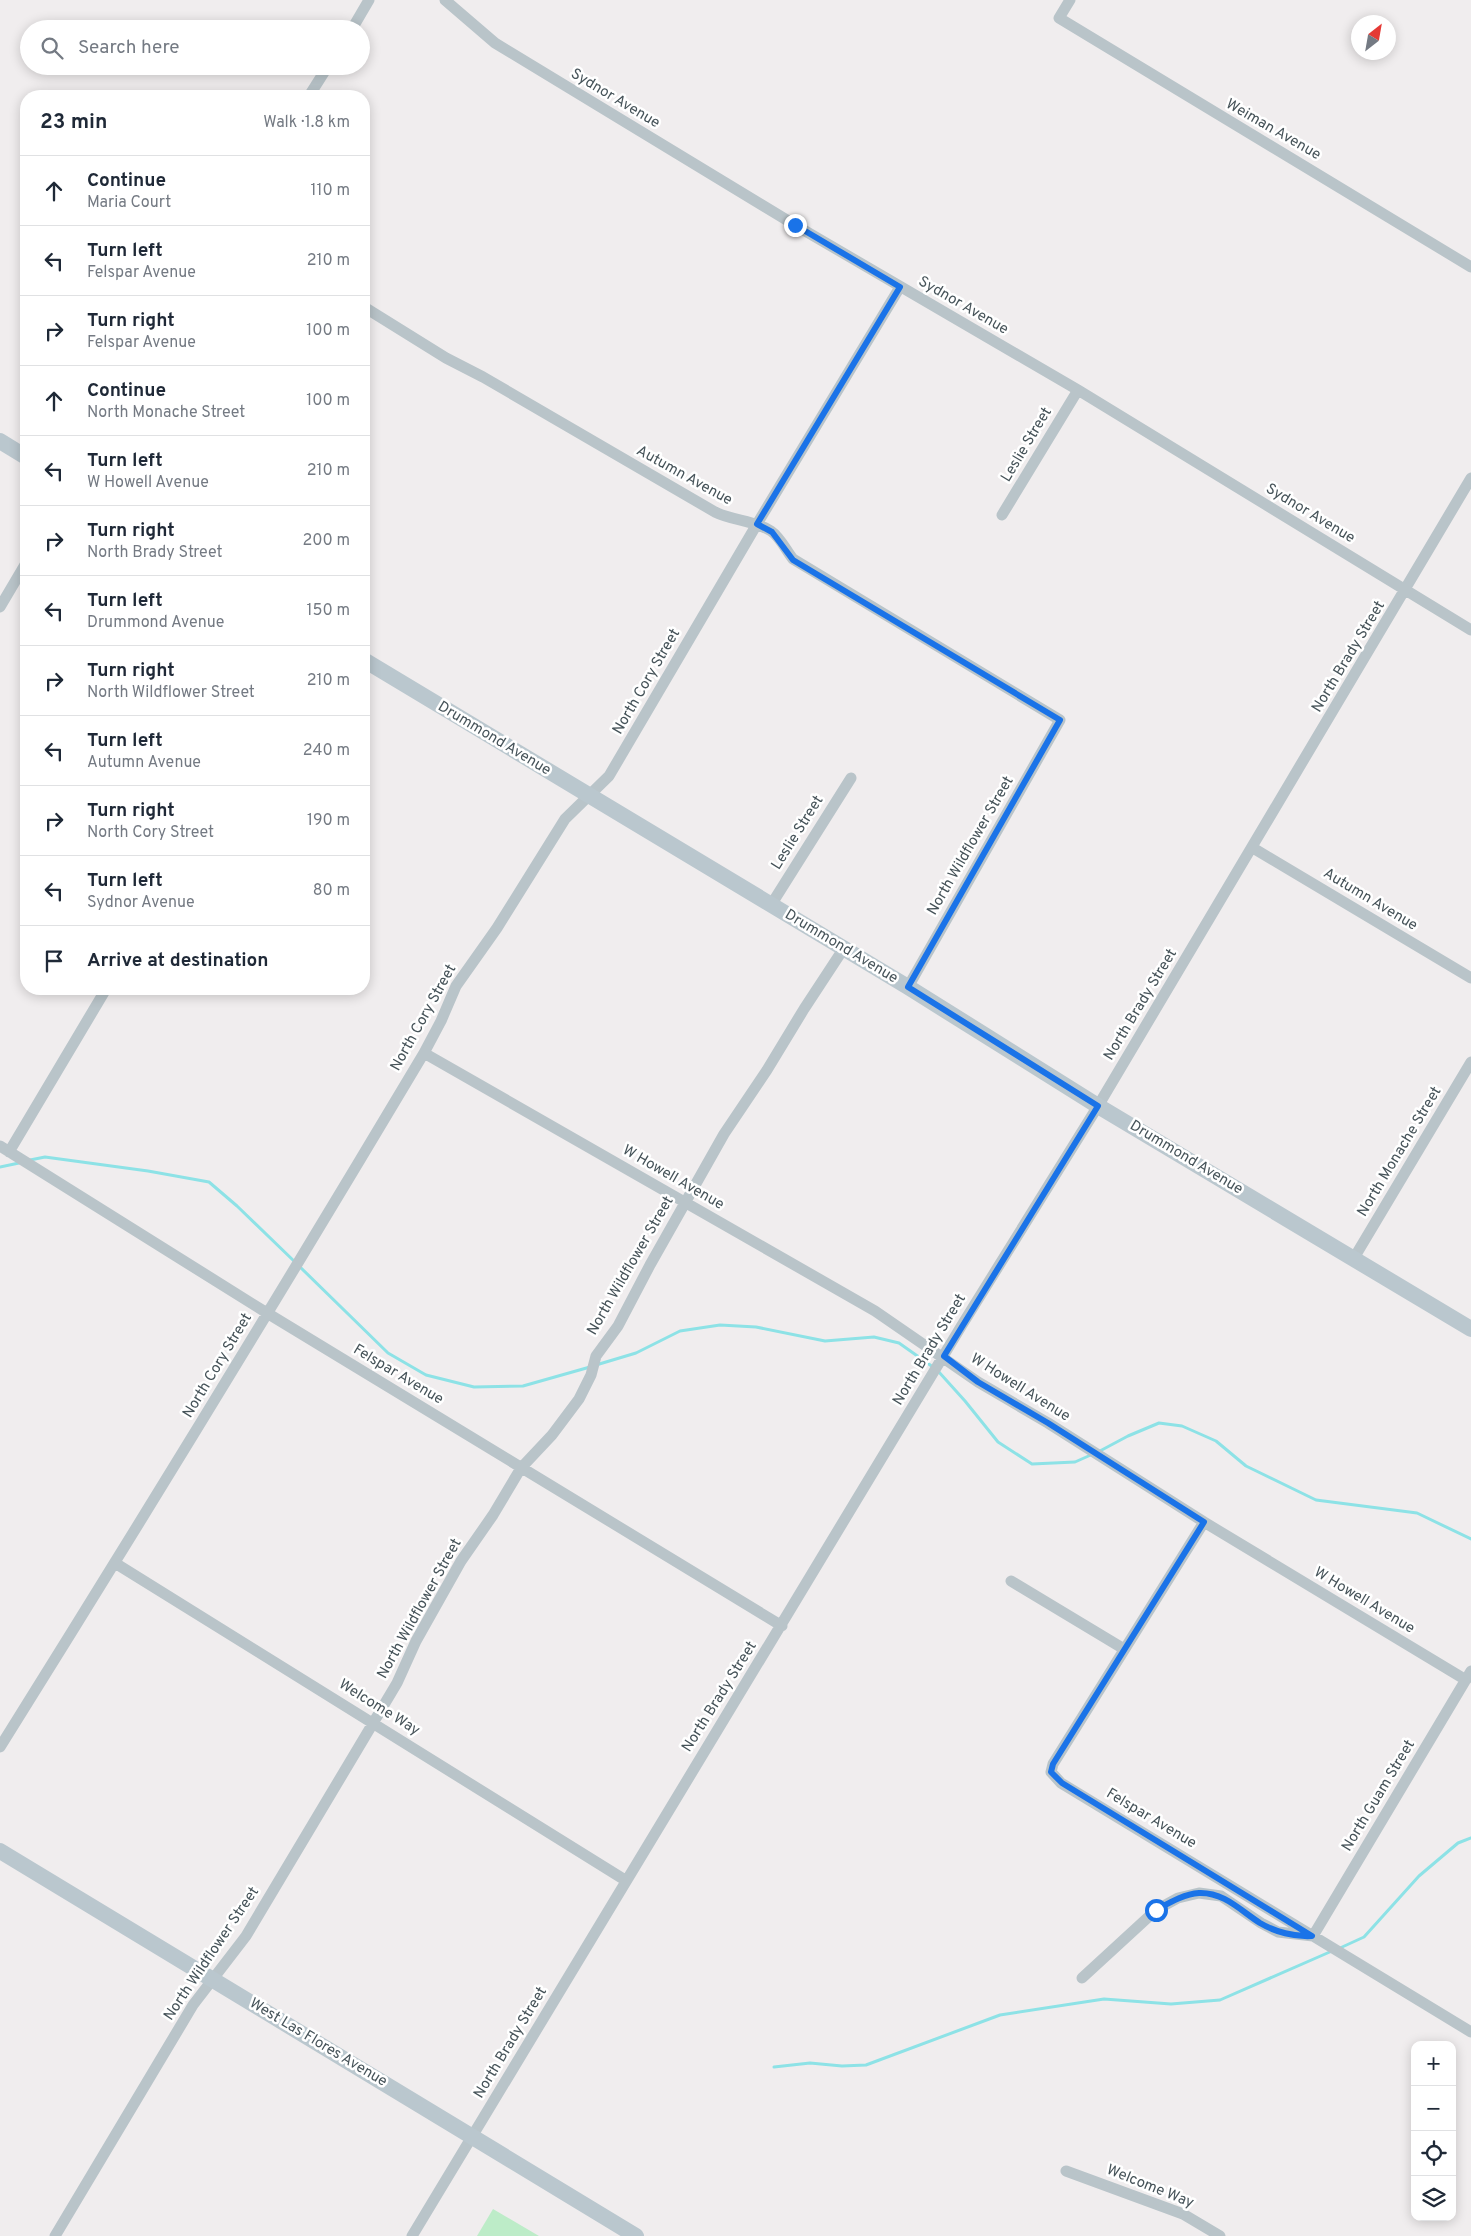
<!DOCTYPE html>
<meta charset="utf-8">
<style>
body{margin:0;font-family:Overpass,sans-serif;background:#f2f2f3;color:#1f2937}
.controls{position:absolute;right:15px;bottom:15px;display:grid;overflow:hidden;border-radius:10px;box-shadow:0 2px 12px #0003}
.controls button{width:45px;height:45px;display:grid;place-items:center;padding:0;border:0;border-bottom:1px solid #e0e1e3;background:#fff;color:#1f2937;font:25px sans-serif}
.compass{position:absolute;left:1351px;top:15px;width:45px;height:45px;border-radius:50%;background:#fff;box-shadow:0 2px 12px #0003;rotate:31deg}
.stop{position:absolute;width:15px;height:15px;margin:-11px;border:4px solid #1a73e8;border-radius:50%;background:#fff}
.stop.end{background:#1a73e8;border-color:#fff;box-shadow:0 1px 5px #0008}
.list{margin:0;padding:0;list-style:none}
h2{display:flex;justify-content:space-between;align-items:center;height:65px;margin:0;padding:0 20px;font-size:21px}
h2 small{font-size:16px;font-weight:400;color:#747a83}
.list li{display:grid;grid-template-columns:32px 1fr auto;gap:15px;align-items:center;box-sizing:border-box;height:70px;padding:0 20px;border-top:1px solid #e0e1e3}
.list b{display:block;font-size:19px;white-space:nowrap}
.list p{margin:0;font-size:16px;white-space:nowrap;color:#747a83}
.list em{font-size:16px;font-style:normal;color:#747a83}
.icon{flex:none;width:28px;height:28px;fill:none;stroke:currentColor;stroke-width:2;stroke-linecap:round;stroke-linejoin:round}
.map{position:relative;flex:none;width:1471px;height:2236px;overflow:hidden}
.search{position:absolute;background:#fff;box-shadow:0 2px 12px #0003;left:20px;top:20px;width:350px;height:55px;display:flex;align-items:center;gap:12px;box-sizing:border-box;padding:0 18px;border-radius:28px;color:#747a83;font-size:19px}
.panel{position:absolute;background:#fff;box-shadow:0 2px 12px #0003;left:20px;top:90px;width:350px;height:905px;border-radius:20px}
.map>svg:first-child{display:block}
.green{fill:#bdecc8}
.lines{fill:none;stroke-linecap:round;stroke-linejoin:round}
.stream{stroke:#8de2e6;stroke-width:3}
.street{stroke:#b9c4c9;stroke-width:11}
.secondary{stroke:#bac7ce;stroke-width:16}
.route{stroke:#1a73e8;stroke-width:6}
.labels{text-anchor:middle;dominant-baseline:central;stroke-width:5;stroke-linejoin:round;paint-order:stroke}
.street-label{font-size:15px;fill:#465359;stroke:#fff}
</style>
<div class="map">
<svg width="1471" height="2236" viewBox="0 0 1471 2236">
<rect width="100%" height="100%" fill="#f0edee"/>
<!-- green -->
<path class="green" d="M 493,2209 L 539,2236 L 477,2236 Z"/>
<g class="lines">
<!-- stream -->
<path class="stream" d="M 30,1160 L 45,1157 L 148,1171 L 209,1182 L 237,1206 L 295,1262
M 0,1167 L 19,1163
M 299,1266 L 388,1353 L 426,1375 L 474,1387 L 523,1386 L 590,1367
M 596,1365 L 636,1353 L 680,1331 L 720,1325 L 756,1327 L 825,1341 L 874,1337 L 899,1343 L 933,1367
M 938,1371 L 965,1401 L 998,1442 L 1032,1464 L 1075,1462 L 1093,1454
M 1098,1452 L 1128,1436 L 1159,1423 L 1182,1426 L 1216,1441 L 1246,1466 L 1316,1500 L 1417,1513 L 1471,1539
M 1340,1948 L 1364,1937 L 1419,1876 L 1458,1843 L 1471,1838
M 774,2067 L 810,2063 L 842,2066 L 866,2065 L 1000,2015 L 1104,1999 L 1171,2004 L 1220,2000 L 1332,1951"/>
<!-- street -->
<path class="street" d="M 445,0 L 495,43 L 795,225 L 1078,390 L 1471,630
M 1070,0 L 1059,18 L 1471,267
M 352,29 L 369,0
M 309,96 L 328,66
M 364,307 L 446,358 L 483,377 L 715,512 C 733,521 754,520 771,531 C 780,537 786,550 793,559 L 1060,720 L 908,987
M 1002,515 L 1078,390
M 0,607 L 26,563
M 1253,848 L 1471,978
M 771,905 L 851,778
M 424,1053 L 875,1311 L 978,1382 L 1048,1423 L 1204,1522 L 1466,1680
M 0,1146 L 267,1313 L 782,1626
M 9,1152 L 106,989
M 1354,1258 L 1471,1062
M 1204,1522 L 1053,1764 L 1051,1772 L 1061,1783 L 1471,2032
M 115,1563 L 625,1880
M 1011,1581 L 1124,1649
M 0,1747 C 144,1517 285,1286 424,1053 L 441,1021 L 456,986 L 497,928 L 565,819 L 609,776 L 757,524 L 900,287
M 1082,1978 L 1156,1910 L 1178,1898 L 1199,1893 L 1221,1896 L 1261,1923 L 1278,1932 L 1313,1936 L 1471,1671
M 1066,2171 L 1183,2214 L 1220,2236
M 55,2236 L 193,2005 L 246,1936 L 397,1683 L 416,1641 L 461,1561 L 493,1515 L 521,1468 L 552,1435 L 579,1399 L 591,1375 L 596,1356 L 618,1326 L 650,1265 L 724,1134 L 767,1070 L 804,1009 L 844,948
M 412,2236 L 962,1325 L 1098,1106 L 1471,478"/>
<!-- secondary -->
<path class="secondary" d="M 0,441 L 26,457
M 364,660 L 908,987 L 1098,1106 L 1471,1329
M 0,1851 L 636,2236"/>
</g>
<g class="lines">
<!-- route -->
<path class="route" d="M 795,225 L 900,287 L 757,524 L 772,532 L 793,560 L 1060,720 L 908,987 L 1098,1106 L 944,1356 L 978,1382 L 1048,1423 L 1204,1522 L 1053,1764 L 1051,1772 L 1062,1783 L 1312,1936 C 1295,1937 1275,1932 1260,1923 C 1241,1911 1224,1892 1199,1893 C 1184,1894 1169,1903 1156,1910"/>
</g>
<g class="labels">
<!-- street labels -->
<g class="street-label">
<text transform="translate(615 99) rotate(31)">Sydnor Avenue</text>
<text transform="translate(1273 130) rotate(30)">Weiman Avenue</text>
<text transform="translate(963 306) rotate(30)">Sydnor Avenue</text>
<text transform="translate(1027 445) rotate(-59)">Leslie Street</text>
<text transform="translate(684 476) rotate(29)">Autumn Avenue</text>
<text transform="translate(1310 514) rotate(31)">Sydnor Avenue</text>
<text transform="translate(1349 657) rotate(-59)">North Brady Street</text>
<text transform="translate(647 682) rotate(-60)">North Cory Street</text>
<text transform="translate(494 739) rotate(31)">Drummond Avenue</text>
<text transform="translate(798 833) rotate(-58)">Leslie Street</text>
<text transform="translate(971 846) rotate(-60)">North Wildflower Street</text>
<text transform="translate(1370 900) rotate(31)">Autumn Avenue</text>
<text transform="translate(841 947) rotate(31)">Drummond Avenue</text>
<text transform="translate(1141 1005) rotate(-59)">North Brady Street</text>
<text transform="translate(424 1018) rotate(-61)">North Cory Street</text>
<text transform="translate(1400 1152) rotate(-59)">North Monache Street</text>
<text transform="translate(1186 1158) rotate(31)">Drummond Avenue</text>
<text transform="translate(673 1178) rotate(30)">W Howell Avenue</text>
<text transform="translate(631 1266) rotate(-60)">North Wildflower Street</text>
<text transform="translate(930 1350) rotate(-59)">North Brady Street</text>
<text transform="translate(218 1366) rotate(-59)">North Cory Street</text>
<text transform="translate(398 1375) rotate(31)">Felspar Avenue</text>
<text transform="translate(1020 1388) rotate(32)">W Howell Avenue</text>
<text transform="translate(1364 1601) rotate(31)">W Howell Avenue</text>
<text transform="translate(420 1609) rotate(-61)">North Wildflower Street</text>
<text transform="translate(720 1697) rotate(-58)">North Brady Street</text>
<text transform="translate(379 1708) rotate(32)">Welcome Way</text>
<text transform="translate(1379 1796) rotate(-59)">North Guam Street</text>
<text transform="translate(1151 1819) rotate(31)">Felspar Avenue</text>
<text transform="translate(212 1954) rotate(-56)">North Wildflower Street</text>
<text transform="translate(318 2043) rotate(31)">West Las Flores Avenue</text>
<text transform="translate(511 2043) rotate(-59)">North Brady Street</text>
<text transform="translate(1150 2187) rotate(22)">Welcome Way</text>
</g>
</g>
</svg>
<div class="controls">
<button>+</button>
<button>−</button>
<button><svg class="icon" aria-label="locate" viewBox="0 0 24 24"><circle cx="12" cy="12" r="6"/><path d="M12 2v4M12 18v4M2 12h4M18 12h4"/></svg></button>
<button><svg class="icon" aria-label="layers" viewBox="0 0 24 24"><path d="M12 4l9 5-9 5-9-5zM3 14l9 5 9-5"/></svg></button>
</div>
<svg class="compass" viewBox="-18 -18 36 36"><path d="M0-13l5 13h-10z" fill="#e53935"/><path d="M0 13l5-13h-10z" fill="#747a83"/></svg>
<div class="stop" style="left:1156px;top:1910px"></div>
<div class="stop end" style="left:795px;top:225px"></div>
<div class="search"><svg class="icon" aria-label="search" viewBox="0 0 24 24"><circle cx="10" cy="10" r="6"/><path d="M15 15l6 6"/></svg>Search here</div>
<section class="panel">
<h2>23 min<small>Walk · 1.8 km</small></h2>
<ul class="list">
<li><svg class="icon" aria-label="ahead" viewBox="0 0 24 24"><path d="M12 20V5M6 11l6-6 6 6"/></svg><div><b>Continue</b><p>Maria Court</p></div><em>110 m</em></li>
<li><svg class="icon" aria-label="left" viewBox="0 0 24 24"><path d="M17 20v-9H6M10 6l-5 5 5 5"/></svg><div><b>Turn left</b><p>Felspar Avenue</p></div><em>210 m</em></li>
<li><svg class="icon" aria-label="right" viewBox="0 0 24 24"><path d="M7 20v-9h11M14 6l5 5-5 5"/></svg><div><b>Turn right</b><p>Felspar Avenue</p></div><em>100 m</em></li>
<li><svg class="icon" aria-label="ahead" viewBox="0 0 24 24"><path d="M12 20V5M6 11l6-6 6 6"/></svg><div><b>Continue</b><p>North Monache Street</p></div><em>100 m</em></li>
<li><svg class="icon" aria-label="left" viewBox="0 0 24 24"><path d="M17 20v-9H6M10 6l-5 5 5 5"/></svg><div><b>Turn left</b><p>W Howell Avenue</p></div><em>210 m</em></li>
<li><svg class="icon" aria-label="right" viewBox="0 0 24 24"><path d="M7 20v-9h11M14 6l5 5-5 5"/></svg><div><b>Turn right</b><p>North Brady Street</p></div><em>200 m</em></li>
<li><svg class="icon" aria-label="left" viewBox="0 0 24 24"><path d="M17 20v-9H6M10 6l-5 5 5 5"/></svg><div><b>Turn left</b><p>Drummond Avenue</p></div><em>150 m</em></li>
<li><svg class="icon" aria-label="right" viewBox="0 0 24 24"><path d="M7 20v-9h11M14 6l5 5-5 5"/></svg><div><b>Turn right</b><p>North Wildflower Street</p></div><em>210 m</em></li>
<li><svg class="icon" aria-label="left" viewBox="0 0 24 24"><path d="M17 20v-9H6M10 6l-5 5 5 5"/></svg><div><b>Turn left</b><p>Autumn Avenue</p></div><em>240 m</em></li>
<li><svg class="icon" aria-label="right" viewBox="0 0 24 24"><path d="M7 20v-9h11M14 6l5 5-5 5"/></svg><div><b>Turn right</b><p>North Cory Street</p></div><em>190 m</em></li>
<li><svg class="icon" aria-label="left" viewBox="0 0 24 24"><path d="M17 20v-9H6M10 6l-5 5 5 5"/></svg><div><b>Turn left</b><p>Sydnor Avenue</p></div><em>80 m</em></li>
<li><svg class="icon" aria-label="arrive" viewBox="0 0 24 24"><path d="M6 21V4h12l-3 4 3 4H6"/></svg><div><b>Arrive at destination</b></div></li>
</ul>
</section>
</div>
